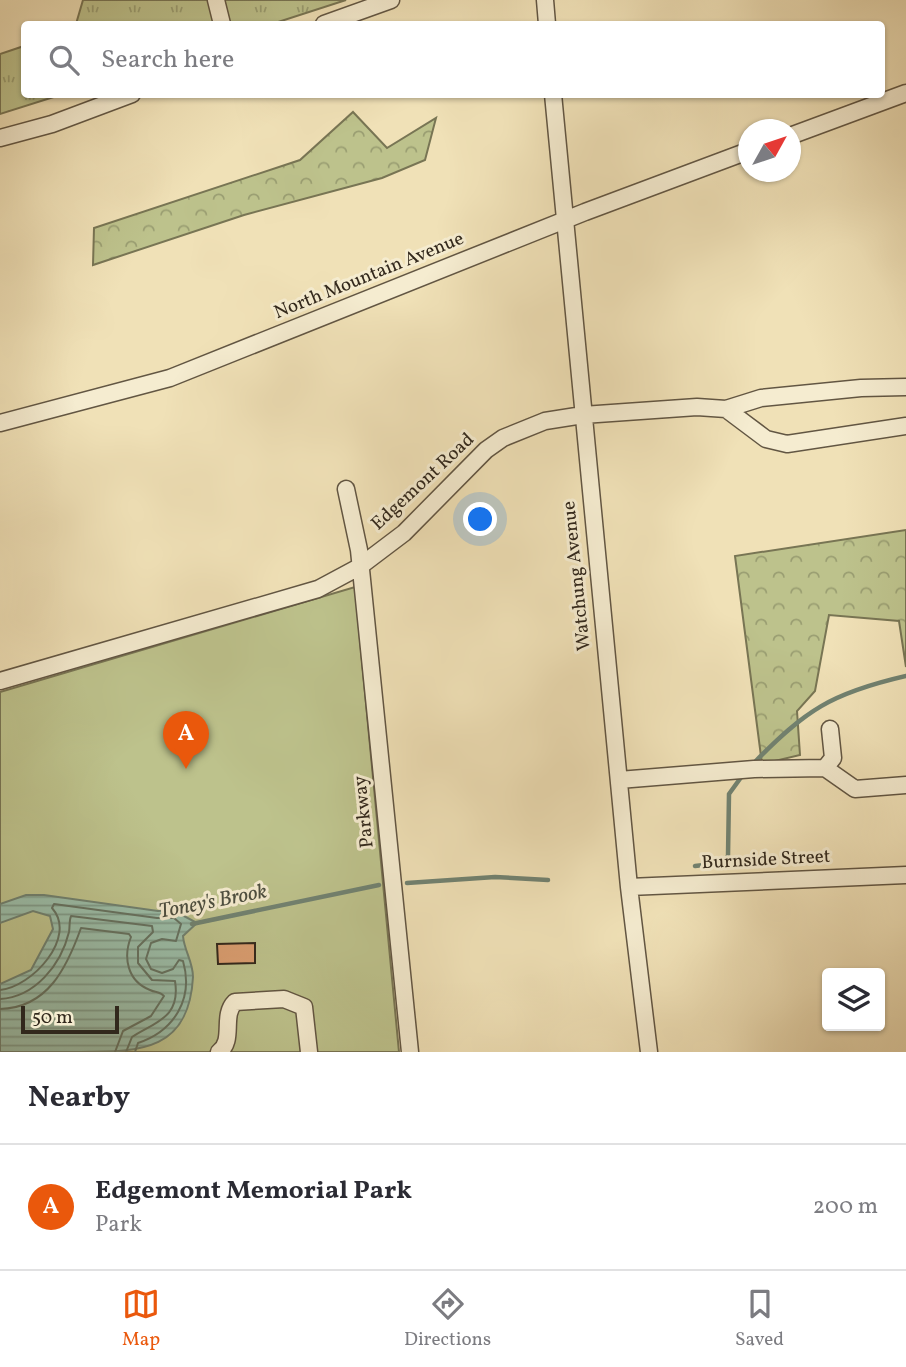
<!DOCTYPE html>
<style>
body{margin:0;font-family:Vollkorn,serif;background:#f7f7f7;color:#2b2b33}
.controls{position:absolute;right:21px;bottom:21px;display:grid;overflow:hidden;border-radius:7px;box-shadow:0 2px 5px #0004}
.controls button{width:63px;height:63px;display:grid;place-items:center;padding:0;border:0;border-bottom:2px solid #e1e1e2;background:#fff;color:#2b2b33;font:35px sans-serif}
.compass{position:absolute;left:738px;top:119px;width:63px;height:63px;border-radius:50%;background:#fff;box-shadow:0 2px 5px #0004;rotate:50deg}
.scale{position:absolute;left:21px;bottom:18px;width:98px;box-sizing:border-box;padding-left:7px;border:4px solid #32281c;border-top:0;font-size:19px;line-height:24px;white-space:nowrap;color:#32281c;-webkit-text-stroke:5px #f5ecd0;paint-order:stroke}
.you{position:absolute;left:481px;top:520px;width:24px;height:24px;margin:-18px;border:5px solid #fff;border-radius:50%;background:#1a73e8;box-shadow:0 0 0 10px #1a73e833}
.badge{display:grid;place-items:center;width:46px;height:46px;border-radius:50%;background:#ea580c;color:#fff;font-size:23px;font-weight:700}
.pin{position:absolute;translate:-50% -58px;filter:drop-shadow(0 2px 4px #0008)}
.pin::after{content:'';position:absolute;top:37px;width:24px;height:21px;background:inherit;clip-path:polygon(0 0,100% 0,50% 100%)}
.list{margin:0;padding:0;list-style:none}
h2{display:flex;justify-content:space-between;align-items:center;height:91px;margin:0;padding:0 28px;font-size:30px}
h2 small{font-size:23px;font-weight:400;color:#7c7c81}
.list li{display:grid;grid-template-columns:46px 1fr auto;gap:21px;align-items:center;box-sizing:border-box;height:126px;padding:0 28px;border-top:2px solid #e1e1e2}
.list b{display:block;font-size:26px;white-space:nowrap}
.list p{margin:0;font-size:23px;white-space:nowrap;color:#7c7c81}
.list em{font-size:23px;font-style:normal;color:#7c7c81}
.icon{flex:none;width:38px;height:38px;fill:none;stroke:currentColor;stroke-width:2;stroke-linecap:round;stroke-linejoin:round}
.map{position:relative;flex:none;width:906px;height:1052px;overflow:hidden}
.search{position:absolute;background:#fff;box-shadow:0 2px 5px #0004;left:21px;right:21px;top:21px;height:77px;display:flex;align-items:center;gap:18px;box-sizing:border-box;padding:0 24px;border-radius:7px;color:#7c7c81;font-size:26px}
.sheet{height:217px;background:#fff}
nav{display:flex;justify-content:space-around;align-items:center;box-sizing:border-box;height:98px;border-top:2px solid #e1e1e2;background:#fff;font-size:19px;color:#7c7c81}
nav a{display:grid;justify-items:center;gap:4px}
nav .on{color:#ea580c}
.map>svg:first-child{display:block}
.grass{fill:url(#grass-tufts);stroke:#787554;stroke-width:2}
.forest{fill:url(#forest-crowns);stroke:#787554;stroke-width:2}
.park{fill:#bdc28c;stroke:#787554;stroke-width:2}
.water{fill:url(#water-rules);stroke:#718271;stroke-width:2}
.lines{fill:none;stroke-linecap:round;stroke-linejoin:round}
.shore{stroke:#667362;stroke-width:2}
.stream{stroke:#718271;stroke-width:4.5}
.building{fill:#da9e71;stroke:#32281c;stroke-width:2}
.minor-casing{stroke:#625643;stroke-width:19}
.minor{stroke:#f5ecd0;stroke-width:16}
.labels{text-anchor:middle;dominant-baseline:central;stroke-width:6;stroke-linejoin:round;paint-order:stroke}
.street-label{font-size:19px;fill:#32281c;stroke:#f5ecd0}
.water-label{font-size:21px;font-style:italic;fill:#4c4e3f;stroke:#f5ecd0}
</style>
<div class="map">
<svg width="906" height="1052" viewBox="0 0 906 1052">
<defs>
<pattern id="grass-tufts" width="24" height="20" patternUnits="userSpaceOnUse" patternTransform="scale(1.75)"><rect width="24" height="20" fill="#bdc28c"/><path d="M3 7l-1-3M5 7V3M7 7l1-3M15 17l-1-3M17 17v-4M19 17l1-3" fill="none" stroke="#9a9e72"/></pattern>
<pattern id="forest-crowns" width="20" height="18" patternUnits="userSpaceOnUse" patternTransform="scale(1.75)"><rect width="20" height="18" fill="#bdc28c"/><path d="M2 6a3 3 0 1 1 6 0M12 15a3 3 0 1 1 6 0" fill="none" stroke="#9a9e72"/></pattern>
<pattern id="water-rules" width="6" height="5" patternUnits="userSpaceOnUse" patternTransform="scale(1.75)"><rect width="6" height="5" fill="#9bbea9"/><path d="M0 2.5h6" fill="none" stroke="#7f9a89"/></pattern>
</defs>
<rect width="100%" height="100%" fill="#f0e1b7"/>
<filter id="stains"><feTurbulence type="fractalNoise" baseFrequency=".00286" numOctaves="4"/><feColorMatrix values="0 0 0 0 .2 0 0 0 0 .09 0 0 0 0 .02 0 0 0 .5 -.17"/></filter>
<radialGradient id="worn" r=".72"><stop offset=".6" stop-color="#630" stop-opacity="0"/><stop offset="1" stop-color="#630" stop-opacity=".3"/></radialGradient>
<!-- grass -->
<path class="grass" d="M 83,0 L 346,0 L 272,24 L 76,24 Z
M 24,46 L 24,94 L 60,95 L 0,114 L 0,54 Z"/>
<!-- forest -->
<path class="forest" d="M 353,112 L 387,148 L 436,118 L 425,160 L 382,178 L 244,215 L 93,265 L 94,228 L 300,160 Z
M 906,530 L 906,667 L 899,621 L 829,615 L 815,691 L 797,711 L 800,755 L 762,764 L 735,556 Z"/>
<!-- park -->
<path class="park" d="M 355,587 L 399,1052 L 0,1052 L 0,692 Z"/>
<!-- water -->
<path class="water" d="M 26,895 L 44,895 L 158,911 L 173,910 L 197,923 L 183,936 C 184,950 193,962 193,977 C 189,1050 142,1052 81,1052 C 54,1052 27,1052 0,1052 L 0,984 L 31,970 L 53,929 L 50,916 L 33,911 L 0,923 L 0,904 Z"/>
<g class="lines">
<!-- shore -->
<path class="shore" d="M 0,990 C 32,987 78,937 52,908 L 54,904 L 157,918 L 174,918 L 181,924 L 176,941 L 162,939 L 151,943 L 146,959 L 151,969 L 162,973 L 173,969 L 179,960 L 183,961 C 194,999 174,1031 138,1043 L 135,1052
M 0,999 C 35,997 61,965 69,932 C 70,926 69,921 71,916 L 152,926 L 153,932 L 138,947 L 138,963 L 152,980 L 175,981 C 181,1018 155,1022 132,1037 L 126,1052
M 0,1009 C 48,1008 67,967 81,928 L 129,934 L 131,937 C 123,957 127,981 150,990 C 156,993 160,991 164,996 L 151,1016 L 123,1031 L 115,1052"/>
<!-- stream -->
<path class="stream" d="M 753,764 C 805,710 832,693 906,676
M 695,866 L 722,863 L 728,856 L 729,794 L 742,776
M 407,883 L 495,877 L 548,880
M 192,924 L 379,885"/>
</g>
<!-- building -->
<path class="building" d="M 255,943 L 255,963 L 218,964 L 217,944 Z"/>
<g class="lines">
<defs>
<path id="minor" d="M 216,0 L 222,24
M 545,0 L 547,24
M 324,24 L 391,0
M 553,94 L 629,887 L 649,1052
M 790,136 L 906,93
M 0,138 L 52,124 L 132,94
M 726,409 L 766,439 L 787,444 L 906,426
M 0,423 L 170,378 L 585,212 L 748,151
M 346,489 L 359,550 L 410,1052
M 0,681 L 318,589 L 359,567 L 404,533 L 486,450 L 503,438 L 545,421 L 583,415 L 697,407 L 726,409 L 761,398 L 861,388 L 906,387
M 825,768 L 855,789 L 906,785
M 619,780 L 754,769 L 825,768 L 833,758 L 830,729
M 629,887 L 906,875
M 219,1052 C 235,1040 221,1016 235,1002 L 284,999 L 304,1007 L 309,1052"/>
</defs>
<!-- minor casing -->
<use href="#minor" class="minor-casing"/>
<!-- minor -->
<use href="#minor" class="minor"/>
</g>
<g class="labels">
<!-- street labels -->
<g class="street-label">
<text transform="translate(369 276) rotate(-22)">North Mountain Avenue</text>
<text transform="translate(423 482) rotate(-43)">Edgemont Road</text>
<text transform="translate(577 576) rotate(-96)">Watchung Avenue</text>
<text transform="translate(364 812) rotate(-96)">Parkway</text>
<text transform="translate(766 860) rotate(-3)">Burnside Street</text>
</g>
<!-- water labels -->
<g class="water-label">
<text transform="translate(213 902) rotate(-11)">Toney's Brook</text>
</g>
</g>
<rect width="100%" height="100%" filter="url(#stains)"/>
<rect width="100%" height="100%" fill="url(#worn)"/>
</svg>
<div class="controls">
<button><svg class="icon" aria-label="layers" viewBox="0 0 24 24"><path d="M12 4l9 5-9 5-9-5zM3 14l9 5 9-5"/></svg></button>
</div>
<svg class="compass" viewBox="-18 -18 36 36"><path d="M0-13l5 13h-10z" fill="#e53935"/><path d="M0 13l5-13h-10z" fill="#7c7c81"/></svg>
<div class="scale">50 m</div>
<div class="you"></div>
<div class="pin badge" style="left:186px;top:769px">A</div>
<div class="search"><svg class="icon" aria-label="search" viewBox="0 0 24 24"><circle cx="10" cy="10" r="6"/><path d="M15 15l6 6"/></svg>Search here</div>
</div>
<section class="sheet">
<h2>Nearby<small></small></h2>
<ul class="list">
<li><span class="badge">A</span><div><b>Edgemont Memorial Park</b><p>Park</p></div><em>200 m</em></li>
</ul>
</section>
<nav>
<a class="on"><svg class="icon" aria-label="map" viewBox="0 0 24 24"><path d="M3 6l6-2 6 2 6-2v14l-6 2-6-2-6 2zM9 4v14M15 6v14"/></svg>Map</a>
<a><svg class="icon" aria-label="directions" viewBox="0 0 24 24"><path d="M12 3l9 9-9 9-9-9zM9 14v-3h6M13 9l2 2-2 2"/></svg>Directions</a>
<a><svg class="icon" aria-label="saved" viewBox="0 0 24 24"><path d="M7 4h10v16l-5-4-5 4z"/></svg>Saved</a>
</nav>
